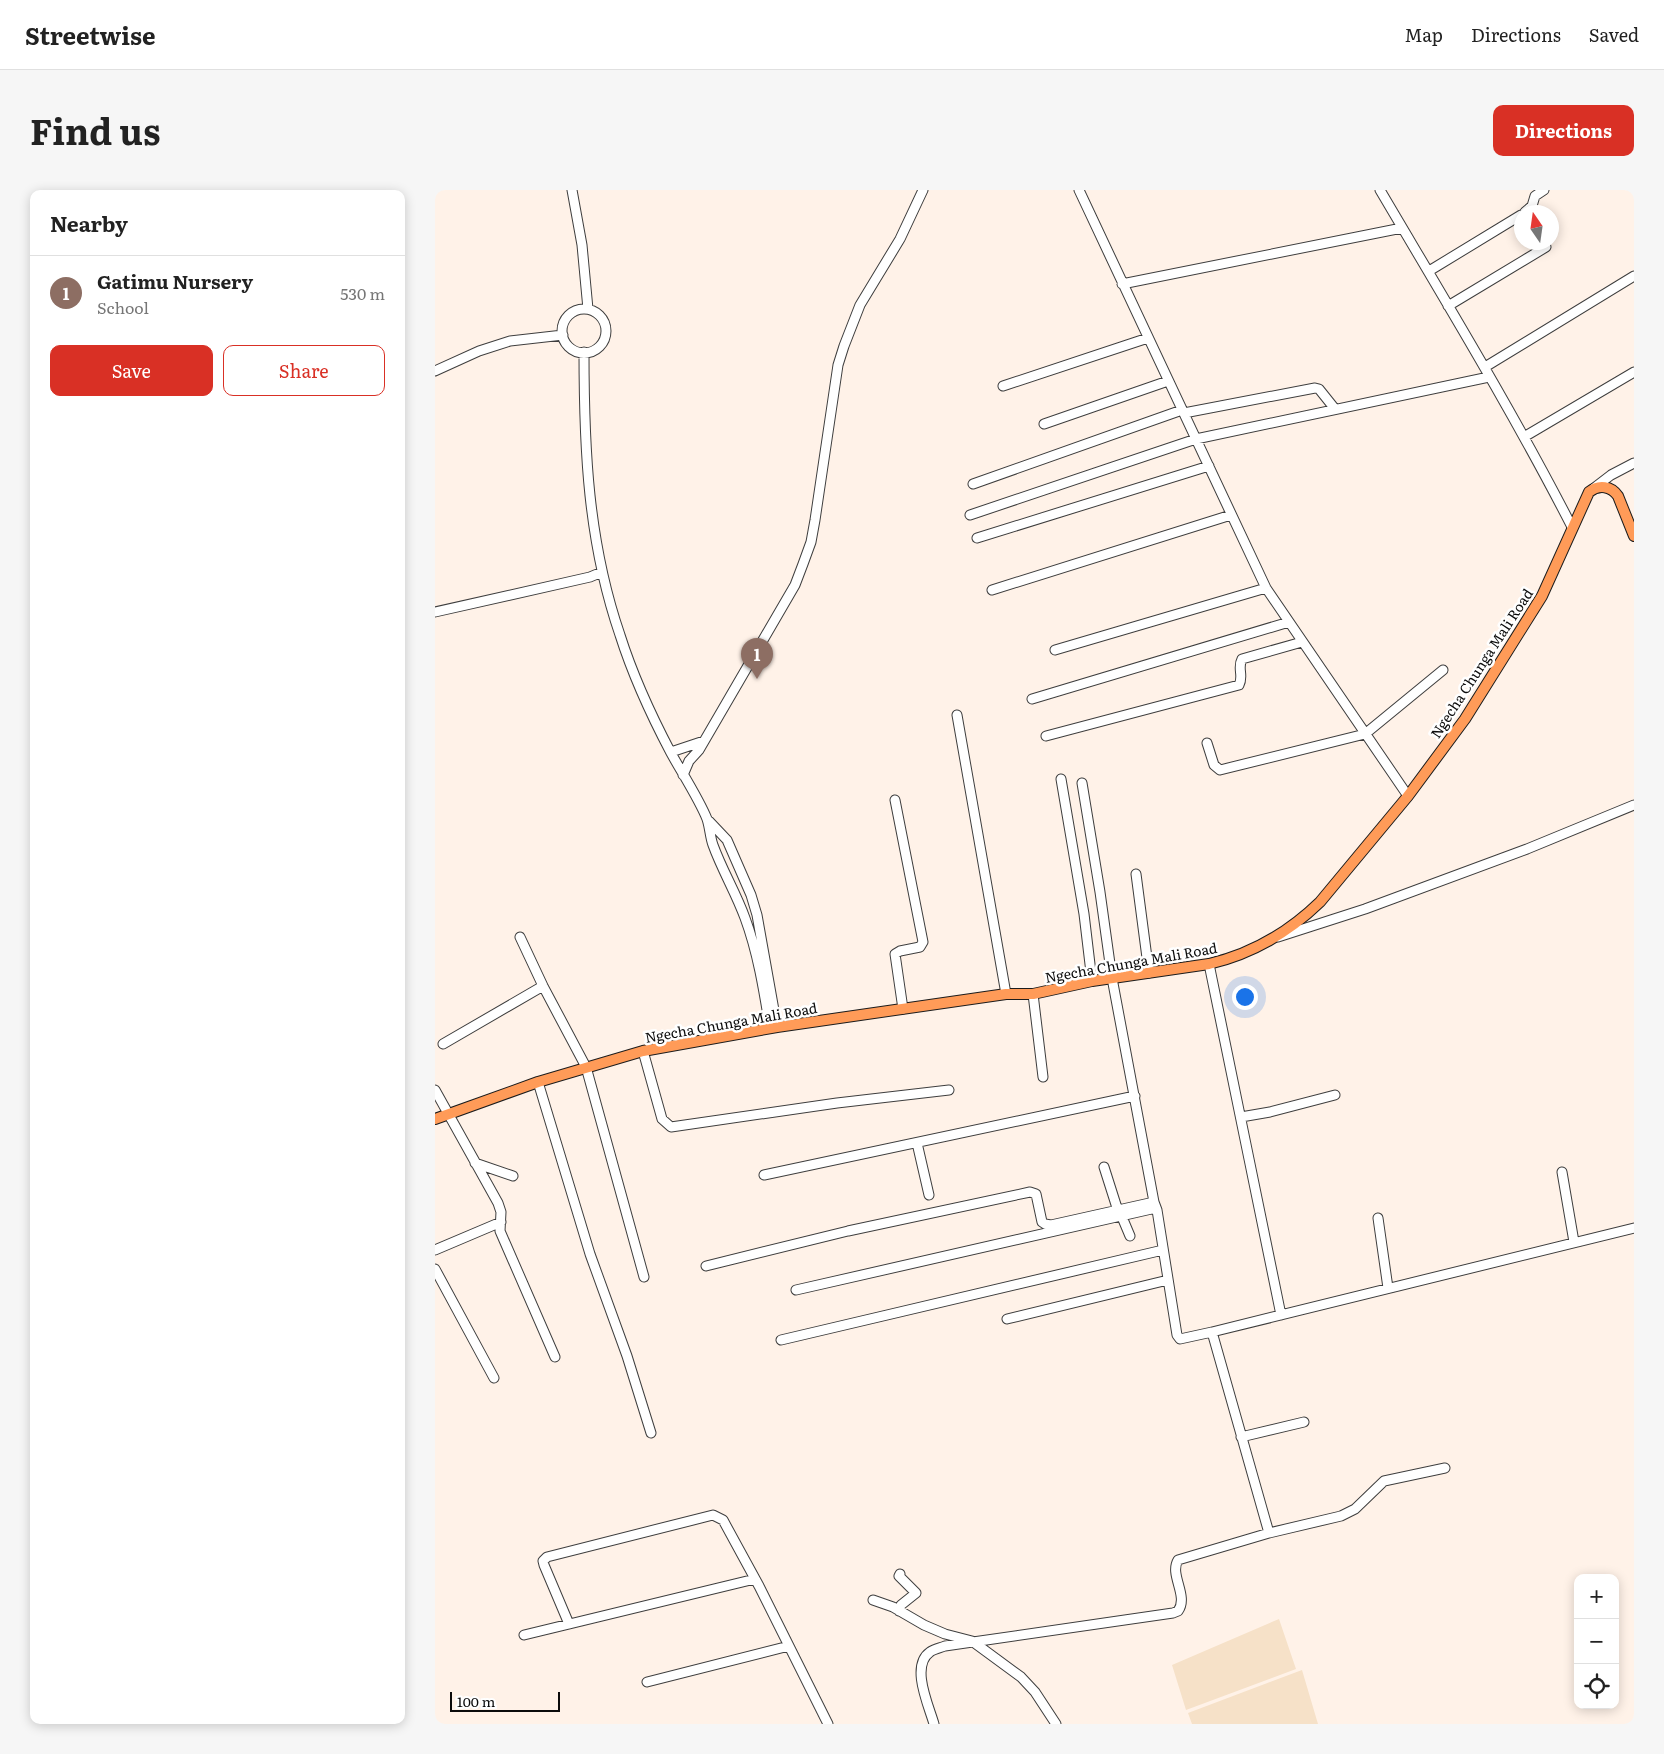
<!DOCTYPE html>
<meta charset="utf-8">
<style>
body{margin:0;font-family:Literata,serif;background:#f6f6f6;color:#222}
.controls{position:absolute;right:15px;bottom:15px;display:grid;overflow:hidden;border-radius:10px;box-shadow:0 2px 12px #0003}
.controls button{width:45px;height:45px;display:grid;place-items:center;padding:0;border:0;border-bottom:1px solid #e0e0e0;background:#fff;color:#222;font:25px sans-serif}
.compass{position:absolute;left:1079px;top:15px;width:45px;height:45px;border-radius:50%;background:#fff;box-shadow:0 2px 12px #0003;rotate:347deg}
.scale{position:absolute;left:15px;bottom:12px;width:110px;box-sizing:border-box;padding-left:5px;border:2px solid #0b0b0b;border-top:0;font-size:14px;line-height:18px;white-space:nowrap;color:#0b0b0b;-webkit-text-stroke:4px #fff;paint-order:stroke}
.you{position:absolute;left:809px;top:806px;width:18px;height:18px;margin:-12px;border:4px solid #fff;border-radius:50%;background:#1a73e8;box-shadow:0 0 0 8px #1a73e833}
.badge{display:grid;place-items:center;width:32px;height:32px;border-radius:50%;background:#d93025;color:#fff;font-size:16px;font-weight:700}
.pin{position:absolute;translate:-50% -41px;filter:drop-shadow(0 1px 2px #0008)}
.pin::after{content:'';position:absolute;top:26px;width:18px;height:15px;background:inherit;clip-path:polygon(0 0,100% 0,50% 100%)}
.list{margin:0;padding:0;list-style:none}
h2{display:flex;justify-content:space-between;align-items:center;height:65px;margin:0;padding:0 20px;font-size:21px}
h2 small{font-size:16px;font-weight:400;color:#767676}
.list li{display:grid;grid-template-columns:32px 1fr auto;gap:15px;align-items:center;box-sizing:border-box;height:75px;padding:0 20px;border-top:1px solid #e0e0e0}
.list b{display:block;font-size:19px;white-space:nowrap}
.list p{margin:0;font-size:16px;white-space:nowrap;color:#767676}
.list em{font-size:16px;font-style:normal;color:#767676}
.actions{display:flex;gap:10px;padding:15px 20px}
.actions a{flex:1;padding:11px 0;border:1px solid #d93025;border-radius:10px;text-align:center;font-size:18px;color:#d93025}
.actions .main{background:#d93025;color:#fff}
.icon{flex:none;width:28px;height:28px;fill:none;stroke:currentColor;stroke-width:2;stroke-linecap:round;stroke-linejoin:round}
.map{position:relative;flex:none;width:1199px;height:1534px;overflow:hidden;border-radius:10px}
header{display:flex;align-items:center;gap:30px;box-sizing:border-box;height:70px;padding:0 25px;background:#fff;border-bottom:1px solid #e0e0e0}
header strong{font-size:24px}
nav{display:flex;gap:28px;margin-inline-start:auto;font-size:18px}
.intro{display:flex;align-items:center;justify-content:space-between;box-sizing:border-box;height:120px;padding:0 30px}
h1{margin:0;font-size:35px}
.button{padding:12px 22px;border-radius:10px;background:#d93025;color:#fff;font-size:18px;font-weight:700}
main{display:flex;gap:30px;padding:0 30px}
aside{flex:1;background:#fff;border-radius:10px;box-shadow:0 2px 12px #0003}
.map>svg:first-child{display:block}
.farmland{fill:#f6e1c8}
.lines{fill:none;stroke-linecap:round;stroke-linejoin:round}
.minor-casing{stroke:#3e3e3e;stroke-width:11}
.major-casing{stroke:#1c1c1c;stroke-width:12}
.minor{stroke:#fff;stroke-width:9}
.major{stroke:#ff9b58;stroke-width:10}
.labels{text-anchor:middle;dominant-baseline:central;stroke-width:5;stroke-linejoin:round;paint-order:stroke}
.street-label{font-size:14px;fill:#0b0b0b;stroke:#fff}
</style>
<header>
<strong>Streetwise</strong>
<nav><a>Map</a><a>Directions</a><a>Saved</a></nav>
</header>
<div class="intro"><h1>Find us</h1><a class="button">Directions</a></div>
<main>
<aside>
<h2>Nearby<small></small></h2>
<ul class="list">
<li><span class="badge" style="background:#8d6e63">1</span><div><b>Gatimu Nursery</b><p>School</p></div><em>530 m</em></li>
</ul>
<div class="actions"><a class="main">Save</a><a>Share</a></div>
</aside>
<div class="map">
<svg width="1199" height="1534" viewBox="0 0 1199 1534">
<rect width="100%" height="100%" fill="#fff2e8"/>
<!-- farmland -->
<path class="farmland" d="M 844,1429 L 861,1479 L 751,1520 L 737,1475 Z
M 867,1480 L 883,1534 L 757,1534 L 753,1523 Z"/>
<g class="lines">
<defs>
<path id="minor" d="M 137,0 L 147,55 L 153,119
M 644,0 L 831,398 L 973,606
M 945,0 C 1011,112 1078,222 1137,337
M 1090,22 L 1097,16 L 1100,6 L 1109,0
M 994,81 L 1086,25
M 687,94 L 967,38
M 1013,116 L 1111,57
M127 141a22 22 0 1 1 44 0a22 22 0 1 1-44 0Z
M 149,162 C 149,260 153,352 185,445 C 198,486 216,525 236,563 C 247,583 264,609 272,629 C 275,638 275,647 278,655 C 287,680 301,703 310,728 C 323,763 329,801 335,838
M 1050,177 L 1199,86
M 0,181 L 44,161 L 75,151 L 128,145
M 568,196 L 713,148
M 749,223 L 880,198 L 884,199 L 900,219
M 609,234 L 733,191
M 1089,247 L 1199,182
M 538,294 L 747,220
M 1159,298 L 1176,285 L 1199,273
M 535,325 L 761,249 L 1054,187
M 542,348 L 774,276
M 557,400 L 796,325
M 0,422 L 155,387 L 167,382
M 620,460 L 831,398
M 597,509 L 854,432
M 522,525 L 571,804
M 611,546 L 804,495 C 809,486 802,478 807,469 L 867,452
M 772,553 L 779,575 L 785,580 L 930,544 L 1008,480
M 236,562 L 269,551
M 248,585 L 254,571 L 264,560 L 360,395 L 368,374 L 376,352 L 380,330 L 403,175 L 409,156 L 425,115 L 465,49 L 488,0
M 626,589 L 649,724 L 657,791
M 647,593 L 665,702 L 677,788 L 719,1012 L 722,1020 L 742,1145 L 745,1149 L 777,1142 L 1199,1038
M 460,610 L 488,752 L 485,757 L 465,761 L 460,764 L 468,819
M 274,631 L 292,650 L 316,705 L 322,725 L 342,837
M 701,684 L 714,783
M 85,747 L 108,796 L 151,877 L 209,1087
M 843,747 L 930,719 L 1092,659 L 1199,615
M 774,774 C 799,891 821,1008 846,1125
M 598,804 L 608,887
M 8,854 L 108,796
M 208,861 L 227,929 L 236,937 L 402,913 L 514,900
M 103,892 L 155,1064 L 192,1166 L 216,1243
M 0,900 L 63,1013 L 66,1022 L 65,1041 L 120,1167
M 806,927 L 835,922 L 900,905
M 482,953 L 494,1005
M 40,973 L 78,986
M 669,977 L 683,1021
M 1127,982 L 1139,1052
M 329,985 L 700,906
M 687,1027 L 695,1046
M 943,1028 L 953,1098
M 0,1060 L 66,1032
M 271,1076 L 413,1041 L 595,1002 L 601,1004 L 607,1032 L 610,1034 L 616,1035 L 719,1012
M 0,1079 L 59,1188
M 361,1100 L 721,1018
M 572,1129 L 733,1090
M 346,1150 L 728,1060
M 806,1247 L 869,1232
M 834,1343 L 906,1326 L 920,1319 L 949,1291 L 1010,1278
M 438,1410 L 458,1417 L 489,1435 L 510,1444 L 537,1451 L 586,1487 L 600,1502 L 621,1534
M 464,1421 L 466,1415 L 481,1403 L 464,1386 L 465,1384
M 134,1434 L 109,1375 L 108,1371 L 112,1367 L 278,1325 L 288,1330 L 324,1396 L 393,1534
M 89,1445 L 320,1389
M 212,1492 L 354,1456
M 499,1534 C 494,1516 475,1476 495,1462 C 499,1459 505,1458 510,1456 L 738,1423 L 743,1421 C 754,1406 734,1385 743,1370 L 834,1343 L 777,1142"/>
<path id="major" d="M 0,929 L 103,892 L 208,861 L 342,837 L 571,804 L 598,804 L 657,791 L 774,774 C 817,764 853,743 885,712 L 973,606 L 1030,529 L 1107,406 L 1154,302 C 1164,294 1176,296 1183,306 L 1199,346"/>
</defs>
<!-- minor casing -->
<use href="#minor" class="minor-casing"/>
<!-- major casing -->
<use href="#major" class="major-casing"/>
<!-- minor -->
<use href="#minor" class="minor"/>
<!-- major -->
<use href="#major" class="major"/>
</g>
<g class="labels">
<!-- street labels -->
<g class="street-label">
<text transform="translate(1046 473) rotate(-57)">Ngecha Chunga Mali Road</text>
<text transform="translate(696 772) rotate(-10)">Ngecha Chunga Mali Road</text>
<text transform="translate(296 832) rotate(-10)">Ngecha Chunga Mali Road</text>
</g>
</g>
</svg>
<div class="controls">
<button>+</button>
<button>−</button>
<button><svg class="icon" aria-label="locate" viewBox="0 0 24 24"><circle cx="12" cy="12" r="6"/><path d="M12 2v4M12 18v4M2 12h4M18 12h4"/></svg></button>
</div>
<svg class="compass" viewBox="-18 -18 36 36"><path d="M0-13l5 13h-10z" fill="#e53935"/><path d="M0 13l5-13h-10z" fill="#767676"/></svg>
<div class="scale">100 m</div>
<div class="you"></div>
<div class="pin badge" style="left:322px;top:489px;background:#8d6e63">1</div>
</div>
</main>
